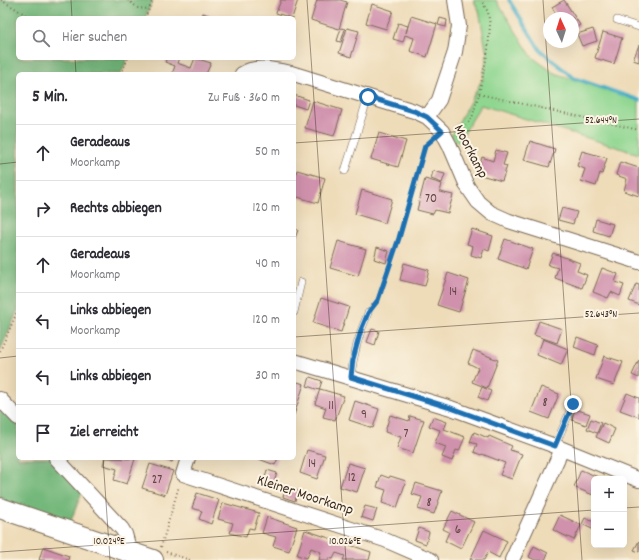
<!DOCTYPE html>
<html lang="de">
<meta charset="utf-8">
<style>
body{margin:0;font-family:Dekko,sans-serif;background:#f2f2f3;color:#2b2b33}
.controls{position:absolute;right:12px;bottom:12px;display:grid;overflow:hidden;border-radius:6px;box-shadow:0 4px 16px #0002}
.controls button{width:36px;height:36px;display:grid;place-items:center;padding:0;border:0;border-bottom:1px solid #e1e1e2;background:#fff;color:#2b2b33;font:20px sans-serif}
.compass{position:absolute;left:543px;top:12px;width:36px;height:36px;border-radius:50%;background:#fff;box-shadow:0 4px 16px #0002;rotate:356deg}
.stop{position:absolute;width:12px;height:12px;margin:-9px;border:3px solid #1f6fb2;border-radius:50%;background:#fff}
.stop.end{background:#1f6fb2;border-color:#fff;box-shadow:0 1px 4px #0008}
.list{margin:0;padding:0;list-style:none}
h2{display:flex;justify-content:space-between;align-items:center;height:52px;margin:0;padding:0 16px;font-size:17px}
h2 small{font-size:13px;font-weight:400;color:#7c7c81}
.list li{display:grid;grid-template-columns:26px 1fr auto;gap:12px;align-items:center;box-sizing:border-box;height:56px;padding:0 16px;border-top:1px solid #e1e1e2}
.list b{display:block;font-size:15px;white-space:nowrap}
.list p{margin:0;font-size:13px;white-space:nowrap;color:#7c7c81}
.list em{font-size:13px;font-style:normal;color:#7c7c81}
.icon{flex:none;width:22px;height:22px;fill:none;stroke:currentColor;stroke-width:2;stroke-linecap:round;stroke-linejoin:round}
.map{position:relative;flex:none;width:639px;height:560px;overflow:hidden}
.search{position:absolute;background:#fff;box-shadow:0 4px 16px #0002;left:16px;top:16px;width:280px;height:44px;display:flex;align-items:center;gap:10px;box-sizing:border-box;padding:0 14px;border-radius:6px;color:#7c7c81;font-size:15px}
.panel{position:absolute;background:#fff;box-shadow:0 4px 16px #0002;left:16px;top:72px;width:280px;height:388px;border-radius:6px}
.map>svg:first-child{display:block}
.green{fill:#8fd690;stroke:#658057}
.forest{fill:#73b77a;stroke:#57704c}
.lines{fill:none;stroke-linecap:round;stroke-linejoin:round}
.stream{stroke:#47afc6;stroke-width:3.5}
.building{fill:#d091ad}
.lane-casing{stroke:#7a6854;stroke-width:8}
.street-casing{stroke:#7a6854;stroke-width:16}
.secondary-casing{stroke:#7a6854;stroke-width:22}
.path{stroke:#7a6854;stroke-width:2;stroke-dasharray:1 3;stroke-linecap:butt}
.lane{stroke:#fff;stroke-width:7}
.street{stroke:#fff;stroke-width:14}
.secondary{stroke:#fff;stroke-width:20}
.route{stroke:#1f6fb2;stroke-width:5}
.ticks{fill:none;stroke:#3b2a1e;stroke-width:1;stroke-opacity:0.45}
.labels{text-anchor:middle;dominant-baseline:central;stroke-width:4;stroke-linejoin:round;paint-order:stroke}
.number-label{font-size:13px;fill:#604442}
.street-label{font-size:15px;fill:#3b2a1e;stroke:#fcf5e5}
.ticks-label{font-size:10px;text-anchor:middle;fill:#3b2a1e;stroke:#fcf5e5;stroke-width:4;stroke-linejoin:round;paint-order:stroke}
</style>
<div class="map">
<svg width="639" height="560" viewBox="0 0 639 560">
<rect width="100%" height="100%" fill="#fcf5e5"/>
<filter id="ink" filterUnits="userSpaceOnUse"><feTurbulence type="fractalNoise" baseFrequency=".025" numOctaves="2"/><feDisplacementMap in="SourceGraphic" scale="8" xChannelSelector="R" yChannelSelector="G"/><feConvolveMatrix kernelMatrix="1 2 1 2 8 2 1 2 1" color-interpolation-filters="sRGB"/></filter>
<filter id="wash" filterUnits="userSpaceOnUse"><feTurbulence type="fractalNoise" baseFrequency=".012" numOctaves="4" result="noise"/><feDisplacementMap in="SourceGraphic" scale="16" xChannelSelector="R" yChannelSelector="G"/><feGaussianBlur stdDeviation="0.9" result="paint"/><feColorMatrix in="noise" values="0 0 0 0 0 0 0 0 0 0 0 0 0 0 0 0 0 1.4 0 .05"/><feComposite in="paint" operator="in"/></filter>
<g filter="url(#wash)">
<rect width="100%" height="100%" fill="#eedcb9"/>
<!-- green -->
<path class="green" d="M 473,0 L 496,0 L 532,57 L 554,73 L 639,101 L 639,154 L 481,105 L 458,143 L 451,136 L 483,78 L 487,55 L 479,10 Z"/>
<!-- forest -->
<path class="forest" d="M 0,0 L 153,0 L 145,18 L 18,18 L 18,58 L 128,58 L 121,74 L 18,74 L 18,310 L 0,351 Z
M 0,399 L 18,418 L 18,458 L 56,458 L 84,487 L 67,531 L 0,508 Z"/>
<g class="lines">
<!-- stream -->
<path class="stream" d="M 509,0 L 540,50 L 574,78 L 639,100"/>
</g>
<g id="blocks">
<!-- building -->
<path class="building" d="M 281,0 L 298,0 L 292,18 L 276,13 Z
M 317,0 L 340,0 L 347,2 L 339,29 L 311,20 Z
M 564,0 L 580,25 L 573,30 L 573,18 L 558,18 L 552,7 Z
M 372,4 L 393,11 L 386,29 L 366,23 Z
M 203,13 L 216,18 L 201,18 Z
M 411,16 L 437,24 L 427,57 L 410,51 L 414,38 L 405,35 L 403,42 L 393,39 L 398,23 L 408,26 L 406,33 Z
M 440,18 L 447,20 L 446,27 L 438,25 Z
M 341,28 L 345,29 L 341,42 L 337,41 Z
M 347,28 L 359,31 L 351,57 L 339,53 Z
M 593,29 L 597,41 L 582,46 L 577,34 Z
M 603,32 L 622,38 L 614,64 L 595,58 Z
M 639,45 L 639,62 L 633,60 Z
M 167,58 L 179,58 L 177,63 L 191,68 L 195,58 L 211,63 L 206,74 L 172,74 L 175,66 L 165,62 Z
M 294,95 L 309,100 L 306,109 L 294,105 Z
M 313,101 L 342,110 L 334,136 L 305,128 Z
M 379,133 L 406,141 L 398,167 L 371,159 Z
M 530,141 L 555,149 L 549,167 L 524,160 Z
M 496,150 L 507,153 L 503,165 L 507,166 L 502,181 L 477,174 L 482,157 L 493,161 Z
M 582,151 L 607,158 L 602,174 L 600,173 L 596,186 L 581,181 L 585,169 L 577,166 Z
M 620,162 L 639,168 L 639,196 L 624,191 L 627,179 L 616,175 Z
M 297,170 L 325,178 L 318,203 L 294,196 L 294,179 Z
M 433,171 L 445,174 L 442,183 L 431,179 Z
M 425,179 L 442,184 L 440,192 L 453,195 L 448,213 L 435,210 L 433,214 L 417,210 Z
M 362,190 L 392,199 L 385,223 L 355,214 Z
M 562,208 L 577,212 L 573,224 L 558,220 Z
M 596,219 L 613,224 L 609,236 L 593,231 Z
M 294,229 L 298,230 L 294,241 Z
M 472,229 L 493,236 L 489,251 L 484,249 L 481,258 L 471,255 L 473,246 L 467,244 Z
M 505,239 L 533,249 L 526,269 L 498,259 Z
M 338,241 L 366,249 L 358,276 L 330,268 Z
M 377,247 L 389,251 L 386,263 L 374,259 Z
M 553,253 L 580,263 L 577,271 L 587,275 L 582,288 L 555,278 L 558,268 L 548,265 Z
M 404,263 L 429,270 L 425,286 L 400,280 Z
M 602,268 L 618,274 L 615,282 L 624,285 L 620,296 L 611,292 L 608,298 L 593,292 Z
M 448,273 L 469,280 L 459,312 L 437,305 Z
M 636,284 L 639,285 L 639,305 L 629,301 Z
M 321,298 L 349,307 L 341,332 L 313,323 Z
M 539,321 L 562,329 L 557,343 L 534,335 Z
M 372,329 L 379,331 L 375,345 L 367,342 Z
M 577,337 L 598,345 L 595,355 L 574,347 Z
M 543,339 L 568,349 L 561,365 L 537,355 Z
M 473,350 L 498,360 L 487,388 L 472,382 L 478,368 L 468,363 Z
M 604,356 L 623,362 L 614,385 L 596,379 Z
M 639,360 L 639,378 L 632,375 Z
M 310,377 L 322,381 L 319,390 L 307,386 Z
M 294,381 L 304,384 L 294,415 Z
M 482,387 L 491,391 L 487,401 L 478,397 Z
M 541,387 L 559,394 L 549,419 L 531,412 Z
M 320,389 L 344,396 L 335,420 L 323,417 L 326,408 L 315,404 Z
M 627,393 L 639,398 L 639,417 L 620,410 Z
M 355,401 L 379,409 L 373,428 L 349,420 Z
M 575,409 L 590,414 L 586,425 L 572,420 Z
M 390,415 L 409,421 L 410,416 L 424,420 L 413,453 L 397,448 L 401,437 L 385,432 Z
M 433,417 L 447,422 L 444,429 L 465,437 L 459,451 L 456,450 L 452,461 L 442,457 L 446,447 L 435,443 L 440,430 L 429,426 Z
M 591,419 L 601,423 L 597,433 L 587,429 Z
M 603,423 L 615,429 L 609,443 L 596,437 Z
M 474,432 L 488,438 L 489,436 L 512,446 L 510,450 L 522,454 L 512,479 L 500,475 L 505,463 L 482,454 L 481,455 L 474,452 L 477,444 L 470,442 Z
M 307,450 L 325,455 L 317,479 L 300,473 Z
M 105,458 L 135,459 L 127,484 L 114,480 L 117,469 L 103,465 Z
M 160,458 L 174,458 L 172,462 Z
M 256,458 L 278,458 L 275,465 Z
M 348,463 L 365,468 L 357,492 L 340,487 Z
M 150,464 L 173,471 L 165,495 L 142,488 Z
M 267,470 L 277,473 L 273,485 L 264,482 Z
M 581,470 L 603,479 L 594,479 L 593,495 L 574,487 Z
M 381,475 L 389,478 L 390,476 L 406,481 L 397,508 L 382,503 L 386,490 L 377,487 Z
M 416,483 L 442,491 L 434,514 L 418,509 L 422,497 L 412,494 Z
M 286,487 L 298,491 L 295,501 L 283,497 Z
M 197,493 L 219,500 L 211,524 L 199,519 L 202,511 L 192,508 Z
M 223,503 L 259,513 L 254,529 L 249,528 L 246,537 L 230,533 L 233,523 L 218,519 Z
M 365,506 L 377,509 L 373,521 L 361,517 Z
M 452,511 L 474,522 L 461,549 L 445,541 L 449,532 L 443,529 Z
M 560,515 L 581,525 L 574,540 L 553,530 Z
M 267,517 L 297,527 L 289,551 L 273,546 L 276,537 L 262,533 Z
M 585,518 L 594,522 L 594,530 L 582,524 Z
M 419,528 L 429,532 L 426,544 L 415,540 Z
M 305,530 L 371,552 L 369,560 L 343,560 L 345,556 L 336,553 L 333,559 L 329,558 L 329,560 L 319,560 L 321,552 L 311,548 L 307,558 L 297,555 Z
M 484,530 L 507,541 L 499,558 L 488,552 L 484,560 L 470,560 Z
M 639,541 L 639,552 L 634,550 Z
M 534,546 L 548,553 L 545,560 L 535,560 L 529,557 Z
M 43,547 L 69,556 L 68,560 L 39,560 Z"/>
</g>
</g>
<g filter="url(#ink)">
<use href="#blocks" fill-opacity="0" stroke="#7a6854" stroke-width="1"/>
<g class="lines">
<defs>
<path id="lane" d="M 617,20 L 639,27
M 345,171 L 368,97
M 294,312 L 301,282
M 351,377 C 353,355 359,334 368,313
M 555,446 L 573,404"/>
<path id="street" d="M 242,74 C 256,64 275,70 291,73 L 414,111 L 427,117 L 442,131 L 450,146 L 467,186 L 478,202 L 491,213 L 509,221 L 639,262
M 427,117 L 439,100 L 455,52 L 459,26 L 455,0
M 294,361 L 451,408 L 555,446 L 639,480
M 0,399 L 18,418
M 56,458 L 122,529 L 125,534 L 130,552
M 188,458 L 183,474 L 385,540 L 431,560
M 512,560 L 562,449"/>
<path id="secondary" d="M 0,508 L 153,560"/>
</defs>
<!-- lane casing -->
<use href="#lane" class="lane-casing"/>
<!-- street casing -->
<use href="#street" class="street-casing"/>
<!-- secondary casing -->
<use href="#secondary" class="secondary-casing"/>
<!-- path -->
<path class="path" d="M 1,0 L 31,18
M 128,0 L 138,8 L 149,9
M 145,18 L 153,0
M 121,74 L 128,58
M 479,94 L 639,130
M 458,135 L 472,118 L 479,94 L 488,50 L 490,26 L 488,12 L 481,0
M 374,306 L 378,300 L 399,238 L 425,146 L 432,140
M 0,351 L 18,310
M 161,547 L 179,486
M 166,552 L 190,560"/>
<!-- lane -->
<use href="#lane" class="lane"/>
<!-- street -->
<use href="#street" class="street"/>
<!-- secondary -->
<use href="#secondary" class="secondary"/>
</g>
</g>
<g class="lines" filter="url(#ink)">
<!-- route -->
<path class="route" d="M 368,97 L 414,111 L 427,117 L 442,131 L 425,146 L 399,238 L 378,300 L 368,313 L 361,330 L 353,359 L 351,377 L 451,408 L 555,446 L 573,404"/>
</g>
<!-- ticks -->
<path class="ticks" d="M 71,0 L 72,18M 307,0 L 346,560M 543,0 L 582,560M 75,58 L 76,74M 294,143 L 639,119M 0,164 L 18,162M 294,337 L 639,313M 0,358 L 18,356M 103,458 L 110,560M 624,508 L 639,507M 0,552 L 594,510"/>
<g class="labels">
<!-- number labels -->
<g class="number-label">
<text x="431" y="199">70</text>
<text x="453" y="292">14</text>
<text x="545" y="403">8</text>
<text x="331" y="406">11</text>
<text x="364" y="415">9</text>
<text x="406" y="434">7</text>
<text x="312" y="464">14</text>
<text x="352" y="478">12</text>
<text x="157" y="480">27</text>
<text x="429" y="503">8</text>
<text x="458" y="530">6</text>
</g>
<!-- street labels -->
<g class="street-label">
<text transform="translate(470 152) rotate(63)">Moorkamp</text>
<text transform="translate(305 496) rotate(18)">Kleiner Moorkamp</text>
</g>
</g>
<g class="ticks-label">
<text x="601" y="123">52.644°N</text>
<text x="601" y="317">52.643°N</text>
<text x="109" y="544">10.024°E</text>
<text x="345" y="544">10.026°E</text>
</g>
</svg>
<div class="controls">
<button>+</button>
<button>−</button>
</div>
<svg class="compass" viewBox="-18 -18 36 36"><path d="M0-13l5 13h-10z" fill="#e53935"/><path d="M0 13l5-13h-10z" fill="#7c7c81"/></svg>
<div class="stop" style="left:368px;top:97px"></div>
<div class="stop end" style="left:573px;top:404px"></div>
<div class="search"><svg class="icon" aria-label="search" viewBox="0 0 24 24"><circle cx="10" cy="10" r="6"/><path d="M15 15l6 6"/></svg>Hier suchen</div>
<section class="panel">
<h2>5 Min.<small>Zu Fuß · 360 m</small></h2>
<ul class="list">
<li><svg class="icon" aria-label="ahead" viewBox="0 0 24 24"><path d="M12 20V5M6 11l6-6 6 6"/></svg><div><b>Geradeaus</b><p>Moorkamp</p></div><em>50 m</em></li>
<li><svg class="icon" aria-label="right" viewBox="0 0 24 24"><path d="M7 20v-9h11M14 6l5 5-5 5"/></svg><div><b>Rechts abbiegen</b></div><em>120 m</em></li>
<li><svg class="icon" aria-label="ahead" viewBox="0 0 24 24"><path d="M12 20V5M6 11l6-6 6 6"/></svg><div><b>Geradeaus</b><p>Moorkamp</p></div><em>40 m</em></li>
<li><svg class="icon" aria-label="left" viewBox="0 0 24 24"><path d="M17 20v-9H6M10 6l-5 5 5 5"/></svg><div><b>Links abbiegen</b><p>Moorkamp</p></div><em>120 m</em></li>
<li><svg class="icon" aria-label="left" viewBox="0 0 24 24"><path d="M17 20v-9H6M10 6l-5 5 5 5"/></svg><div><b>Links abbiegen</b></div><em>30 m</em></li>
<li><svg class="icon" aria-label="arrive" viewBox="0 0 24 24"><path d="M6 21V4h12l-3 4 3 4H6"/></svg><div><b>Ziel erreicht</b></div></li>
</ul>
</section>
</div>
